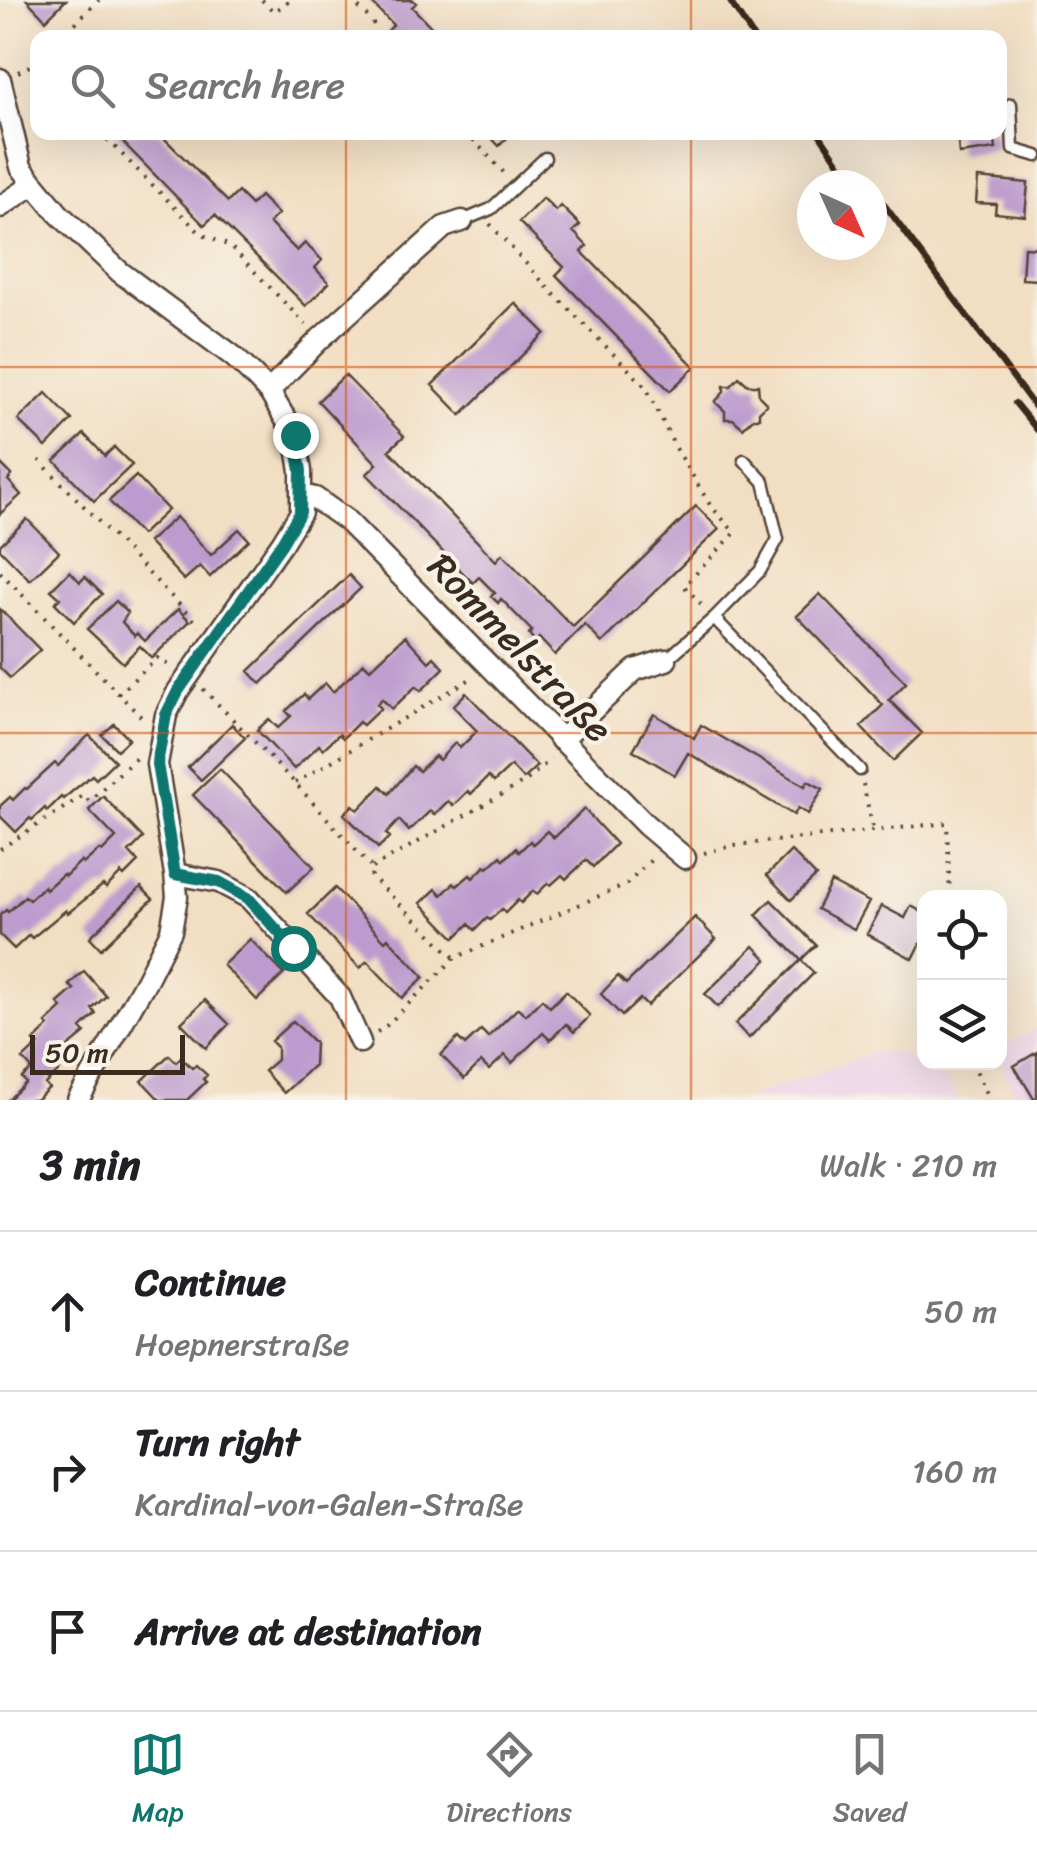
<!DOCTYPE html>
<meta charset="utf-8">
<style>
body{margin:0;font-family:Sriracha,sans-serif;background:#f2f2f2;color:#202124}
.controls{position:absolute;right:30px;bottom:30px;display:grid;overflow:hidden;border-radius:20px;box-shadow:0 10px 40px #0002}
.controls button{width:90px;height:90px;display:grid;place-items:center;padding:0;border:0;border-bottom:2px solid #e0e0e0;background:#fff;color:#202124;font:50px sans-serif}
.compass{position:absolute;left:797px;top:170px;width:90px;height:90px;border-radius:50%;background:#fff;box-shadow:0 10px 40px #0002;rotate:135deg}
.scale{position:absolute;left:30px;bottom:25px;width:155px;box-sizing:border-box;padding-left:10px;border:5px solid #3b2a1e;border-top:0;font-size:28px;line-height:35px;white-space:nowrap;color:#3b2a1e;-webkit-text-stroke:8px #f7f3e8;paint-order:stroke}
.stop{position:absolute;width:30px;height:30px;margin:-22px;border:8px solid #0f766e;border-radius:50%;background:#fff}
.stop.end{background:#0f766e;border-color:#fff;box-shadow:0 2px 10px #0008}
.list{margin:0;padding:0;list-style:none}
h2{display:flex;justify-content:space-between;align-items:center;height:130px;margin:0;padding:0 40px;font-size:42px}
h2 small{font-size:32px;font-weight:400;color:#757577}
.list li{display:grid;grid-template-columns:65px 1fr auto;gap:30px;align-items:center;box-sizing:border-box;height:160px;padding:0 40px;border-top:2px solid #e0e0e0}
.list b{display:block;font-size:38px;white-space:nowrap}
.list p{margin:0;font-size:32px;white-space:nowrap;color:#757577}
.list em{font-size:32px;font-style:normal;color:#757577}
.icon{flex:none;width:55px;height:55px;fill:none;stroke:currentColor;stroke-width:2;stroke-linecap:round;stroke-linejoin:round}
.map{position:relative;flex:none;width:1037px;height:1100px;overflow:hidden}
.search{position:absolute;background:#fff;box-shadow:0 10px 40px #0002;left:30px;right:30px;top:30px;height:110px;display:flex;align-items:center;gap:25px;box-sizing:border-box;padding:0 35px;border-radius:20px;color:#757577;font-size:38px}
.sheet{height:610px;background:#fff}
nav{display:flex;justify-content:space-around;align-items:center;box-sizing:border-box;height:140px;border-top:2px solid #e0e0e0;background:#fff;font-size:28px;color:#757577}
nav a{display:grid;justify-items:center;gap:5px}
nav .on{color:#0f766e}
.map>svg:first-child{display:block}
.built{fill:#edd0e8}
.building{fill:#be9bce}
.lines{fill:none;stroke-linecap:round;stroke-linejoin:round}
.lane-casing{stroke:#564537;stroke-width:15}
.street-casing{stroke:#564537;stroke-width:25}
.path{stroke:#564537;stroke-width:4;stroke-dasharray:2.5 8;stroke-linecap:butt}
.lane{stroke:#fff;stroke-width:10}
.street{stroke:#fff;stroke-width:20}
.rail{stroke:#3b2a1e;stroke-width:6}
.route{stroke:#0f766e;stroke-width:12}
.grid{fill:none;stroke:#d7540e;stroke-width:2.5;stroke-opacity:0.55}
.labels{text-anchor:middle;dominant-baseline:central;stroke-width:8;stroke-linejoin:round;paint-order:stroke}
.street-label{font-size:38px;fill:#3b2a1e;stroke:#f7f3e8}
</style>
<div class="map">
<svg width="1037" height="1100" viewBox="0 0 1037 1100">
<rect width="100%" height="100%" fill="#f7f3e8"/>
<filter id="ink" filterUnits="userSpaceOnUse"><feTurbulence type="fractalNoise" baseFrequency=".01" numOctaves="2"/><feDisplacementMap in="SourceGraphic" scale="20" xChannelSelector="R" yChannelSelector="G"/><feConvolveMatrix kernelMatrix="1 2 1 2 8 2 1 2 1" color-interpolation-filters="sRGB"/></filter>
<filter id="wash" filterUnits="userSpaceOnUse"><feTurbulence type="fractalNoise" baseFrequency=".0048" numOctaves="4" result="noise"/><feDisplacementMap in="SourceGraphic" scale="40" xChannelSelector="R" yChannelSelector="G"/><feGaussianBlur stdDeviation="2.25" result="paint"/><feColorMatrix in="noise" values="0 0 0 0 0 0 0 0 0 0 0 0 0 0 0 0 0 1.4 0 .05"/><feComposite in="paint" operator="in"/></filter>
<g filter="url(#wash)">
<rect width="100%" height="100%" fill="#f2dec2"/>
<!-- built -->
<path class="built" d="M 1037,1029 L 1037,1100 L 1018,1100 L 1000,1062 L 1000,1048 Z
M 894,1051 L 946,1079 L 957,1100 L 742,1100 L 874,1052 Z"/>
<g id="blocks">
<!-- building -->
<path class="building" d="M 27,0 L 66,0 L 46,20 Z
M 369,0 L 413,0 L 416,3 L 412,7 L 442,38 L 392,38 L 387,32 L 393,25 Z
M 113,132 L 158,132 L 228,202 L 238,192 L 251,205 L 260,196 L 278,214 L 269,223 L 297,251 L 305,243 L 322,260 L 315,268 L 329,283 L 306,306 L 215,215 L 204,225 Z
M 486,132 L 513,132 L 499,146 Z
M 957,132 L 994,132 L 996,149 L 959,154 Z
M 978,178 L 1028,183 L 1025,216 L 995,213 L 996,204 L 976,203 Z
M 543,198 L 556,211 L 561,206 L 580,225 L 573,231 L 587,246 L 582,252 L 695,367 L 670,391 L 556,275 L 564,267 L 519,222 Z
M 1024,247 L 1037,248 L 1037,280 L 1022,279 Z
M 515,303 L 545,333 L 461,415 L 432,385 Z
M 345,375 L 404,436 L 389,450 L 496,561 L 502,554 L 573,627 L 696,506 L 719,529 L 602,643 L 585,625 L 555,655 L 539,638 L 535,642 L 529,635 L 532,631 L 501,599 L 498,603 L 491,596 L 495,593 L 479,577 L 473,583 L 367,474 L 377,464 L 318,401 Z
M 739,377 L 748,385 L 758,385 L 759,396 L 767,404 L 759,412 L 759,418 L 753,418 L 743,428 L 733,419 L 725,419 L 725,411 L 715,402 L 724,392 L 724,386 L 731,386 Z
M 46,393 L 72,420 L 46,447 L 18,420 Z
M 84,434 L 105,456 L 114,447 L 132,465 L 94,501 L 55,461 Z
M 0,463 L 12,475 L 8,480 L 21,495 L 0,514 Z
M 136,476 L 168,510 L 141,535 L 109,501 Z
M 176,517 L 211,555 L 239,529 L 249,540 L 210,577 L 200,566 L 184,580 L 148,542 Z
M 27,519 L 59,552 L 30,580 L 0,549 L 0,545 Z
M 70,571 L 80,582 L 85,577 L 102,594 L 74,622 L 55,603 L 60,598 L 51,590 Z
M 349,575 L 361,588 L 261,684 L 249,671 Z
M 820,594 L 906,683 L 889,700 L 922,733 L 893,761 L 861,727 L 883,705 L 797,616 Z
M 116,601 L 128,613 L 122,622 L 135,636 L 137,633 L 145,641 L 178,609 L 190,621 L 152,658 L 140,646 L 123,663 L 87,629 Z
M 0,609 L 40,650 L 10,678 L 0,668 Z
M 405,636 L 429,662 L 434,657 L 444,668 L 421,691 L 416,686 L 392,709 L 382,699 L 377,704 L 381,708 L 363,725 L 359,722 L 343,738 L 339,734 L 323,749 L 319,745 L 294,769 L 257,730 L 269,719 L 278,728 L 291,716 L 286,711 L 304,694 L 308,699 L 325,683 L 333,692 L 364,663 L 370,669 Z
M 466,693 L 537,766 L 523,779 L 511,766 L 494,782 L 488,777 L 471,794 L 468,791 L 453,806 L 448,801 L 434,815 L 430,811 L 409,831 L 399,820 L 386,834 L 390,837 L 378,848 L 344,814 L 353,805 L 358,810 L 381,786 L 389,794 L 413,766 L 419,771 L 435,756 L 439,760 L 455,743 L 460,748 L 477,731 L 453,706 Z
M 654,714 L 694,738 L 701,725 L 805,786 L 808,781 L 823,789 L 808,814 L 798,808 L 794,815 L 688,753 L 675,775 L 633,750 Z
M 114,724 L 129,739 L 117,750 L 102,735 Z
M 232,724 L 245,738 L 201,780 L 188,767 Z
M 89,735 L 115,761 L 96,779 L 92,775 L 63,799 L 61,797 L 47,811 L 45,808 L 32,820 L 30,818 L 16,832 L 0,816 L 0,806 L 10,797 L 13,800 L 25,788 L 27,789 L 55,763 L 58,766 Z
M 220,769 L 314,867 L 287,892 L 193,795 Z
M 103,796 L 143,838 L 129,852 L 138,862 L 124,876 L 121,873 L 106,888 L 103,885 L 68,913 L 66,910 L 32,938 L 29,935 L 14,949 L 0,935 L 0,915 L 6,910 L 8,912 L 25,896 L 29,900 L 44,886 L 46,889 L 63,874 L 65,876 L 81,861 L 83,864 L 99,850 L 102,852 L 116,838 L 89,810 Z
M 584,809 L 616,844 L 593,867 L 586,860 L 566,879 L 562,875 L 551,885 L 548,883 L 537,894 L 533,891 L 521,903 L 518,900 L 505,913 L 502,909 L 490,920 L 487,918 L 475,930 L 469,924 L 455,938 L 421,903 L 436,889 L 442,895 L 454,883 L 457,886 L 470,875 L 473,878 L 485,866 L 488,868 L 501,856 L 504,860 L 516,848 L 519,852 L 530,841 L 533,844 L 547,831 L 554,838 Z
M 791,851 L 816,876 L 791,900 L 767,875 Z
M 831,882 L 869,902 L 854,929 L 817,909 Z
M 141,887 L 153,899 L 101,949 L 90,937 Z
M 335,888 L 385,941 L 388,938 L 424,977 L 402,998 L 367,961 L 360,968 L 308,914 Z
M 771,900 L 816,945 L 801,960 L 756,915 Z
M 882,906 L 905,918 L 911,906 L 924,913 L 924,937 L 913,959 L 867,934 Z
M 695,917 L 716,939 L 647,1006 L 640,999 L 622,1016 L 601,994 L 618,976 L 626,984 Z
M 250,939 L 284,974 L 257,1000 L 223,965 Z
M 754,946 L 767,960 L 718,1007 L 705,994 Z
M 801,960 L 814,973 L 749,1038 L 735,1024 Z
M 84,971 L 106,996 L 92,1009 L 96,1014 L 81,1028 L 85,1033 L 68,1047 L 71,1051 L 56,1065 L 60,1070 L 45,1084 L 49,1088 L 36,1100 L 8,1100 L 26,1083 L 22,1078 L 32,1069 L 23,1059 L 38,1045 L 34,1041 L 49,1026 L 46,1023 L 62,1008 L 58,1003 L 74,989 L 69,985 Z
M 566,991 L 590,1016 L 574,1032 L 566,1024 L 550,1040 L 543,1033 L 512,1063 L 505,1055 L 489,1070 L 481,1062 L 464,1079 L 441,1055 L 458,1038 L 465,1045 L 481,1030 L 488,1037 L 518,1008 L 526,1015 L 542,999 L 550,1007 Z
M 205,1000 L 229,1024 L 206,1048 L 181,1023 Z
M 293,1021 L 315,1043 L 314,1065 L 284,1093 L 264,1071 L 277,1060 L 277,1047 L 271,1041 Z
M 1037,1052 L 1037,1098 L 1034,1099 L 1014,1066 Z
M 169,1055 L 176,1062 L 181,1057 L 192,1068 L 196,1065 L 207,1075 L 203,1079 L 206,1082 L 187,1100 L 160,1100 L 142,1081 Z"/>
</g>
</g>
<g filter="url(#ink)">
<use href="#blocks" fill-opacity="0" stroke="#564537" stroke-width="2.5"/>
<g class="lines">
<defs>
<path id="lane" d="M 1011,104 L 1013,149 L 1037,156
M 462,221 L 491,209 L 545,158
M 714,618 L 760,571 L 778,539 L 764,482 L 744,460
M 666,660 L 714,618 L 860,770"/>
<path id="street" d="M 0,79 L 21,167 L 34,184 L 58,213 L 120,272 L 233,356 L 253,375 L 270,393 L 295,435 L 301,471 L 301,512 L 282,543 L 178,691 L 166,715 L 157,764 L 175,874 L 177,897 L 171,931 L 146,981 L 78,1100
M 0,207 L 34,184
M 269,391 L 320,339 L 444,227 L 462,221
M 301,495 L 315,498 L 346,520 L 646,825 L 685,858
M 561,740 L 635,670 L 666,660
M 175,874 L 219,882 L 249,898 L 340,997 L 360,1042"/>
</defs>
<!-- lane casing -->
<use href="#lane" class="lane-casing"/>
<!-- street casing -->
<use href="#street" class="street-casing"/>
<!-- path -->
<path class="path" d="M 262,0 L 273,11 L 282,7 L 290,0
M 351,0 L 372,21 L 379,38
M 60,38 L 99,0
M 18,72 L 28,67 L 38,59
M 100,132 L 201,234 L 230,246 L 306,325
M 466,132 L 507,176
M 490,224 L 550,290 L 646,387 L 673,443 L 710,505 L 735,533 L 684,586 L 704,607
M 39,460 L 200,626
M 0,572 L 145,721
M 203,689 L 295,783 L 372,868 L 371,876 L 455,958
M 118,694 L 157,658 L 172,667
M 295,783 L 472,678
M 863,784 L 873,829
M 0,849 L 84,795 L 89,801 L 136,758
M 704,853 L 735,845 L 947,823 L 950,898
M 372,868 L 526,781 L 551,759
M 377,1032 L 386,1026 L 455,958 L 627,884 L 652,859
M 972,1062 L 990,1100"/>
<!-- lane -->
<use href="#lane" class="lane"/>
<!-- street -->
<use href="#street" class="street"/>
<!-- rail -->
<path class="rail" d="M 729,0 L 754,38
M 818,132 L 854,185
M 872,188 L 1037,410
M 1015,403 L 1037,430"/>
</g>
</g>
<g class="lines" filter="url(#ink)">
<!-- route -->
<path class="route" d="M 293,948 L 248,898 L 219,882 L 175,874 L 157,764 L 166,715 L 178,691 L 282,543 L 300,512 L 301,471 L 295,435"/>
</g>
<!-- grid -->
<path class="grid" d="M 346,0 L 346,38M 691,0 L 691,38M 346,132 L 346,1100M 691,132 L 691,1100M 0,367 L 1037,367M 0,733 L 1037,733"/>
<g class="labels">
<!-- street labels -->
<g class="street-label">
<text transform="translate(520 648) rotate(46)">Rommelstraße</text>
</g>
</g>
</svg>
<div class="controls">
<button><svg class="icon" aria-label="locate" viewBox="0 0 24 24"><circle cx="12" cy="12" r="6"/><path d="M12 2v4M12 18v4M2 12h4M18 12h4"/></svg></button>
<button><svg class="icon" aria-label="layers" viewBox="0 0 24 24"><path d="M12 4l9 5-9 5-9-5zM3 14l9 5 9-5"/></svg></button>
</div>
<svg class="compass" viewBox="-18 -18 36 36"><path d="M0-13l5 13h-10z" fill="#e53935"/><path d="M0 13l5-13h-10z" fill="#757577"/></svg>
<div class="scale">50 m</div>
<div class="stop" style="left:293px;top:948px"></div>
<div class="stop end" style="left:295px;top:435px"></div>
<div class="search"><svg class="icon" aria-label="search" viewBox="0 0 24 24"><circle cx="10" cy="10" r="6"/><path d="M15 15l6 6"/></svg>Search here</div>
</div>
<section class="sheet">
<h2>3 min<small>Walk · 210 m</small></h2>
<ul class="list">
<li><svg class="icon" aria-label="ahead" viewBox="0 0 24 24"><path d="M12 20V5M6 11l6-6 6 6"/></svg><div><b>Continue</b><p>Hoepnerstraße</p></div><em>50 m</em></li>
<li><svg class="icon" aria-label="right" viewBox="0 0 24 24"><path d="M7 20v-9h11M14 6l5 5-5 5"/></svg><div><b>Turn right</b><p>Kardinal-von-Galen-Straße</p></div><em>160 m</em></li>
<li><svg class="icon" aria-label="arrive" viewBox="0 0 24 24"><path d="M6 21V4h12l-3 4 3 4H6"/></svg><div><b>Arrive at destination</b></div></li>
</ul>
</section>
<nav>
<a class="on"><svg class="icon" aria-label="map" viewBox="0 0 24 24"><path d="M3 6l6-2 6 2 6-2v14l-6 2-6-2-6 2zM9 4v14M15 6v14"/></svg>Map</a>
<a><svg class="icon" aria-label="directions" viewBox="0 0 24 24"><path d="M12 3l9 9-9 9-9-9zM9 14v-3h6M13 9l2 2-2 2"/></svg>Directions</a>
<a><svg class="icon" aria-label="saved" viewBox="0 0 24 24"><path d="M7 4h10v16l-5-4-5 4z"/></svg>Saved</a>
</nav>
